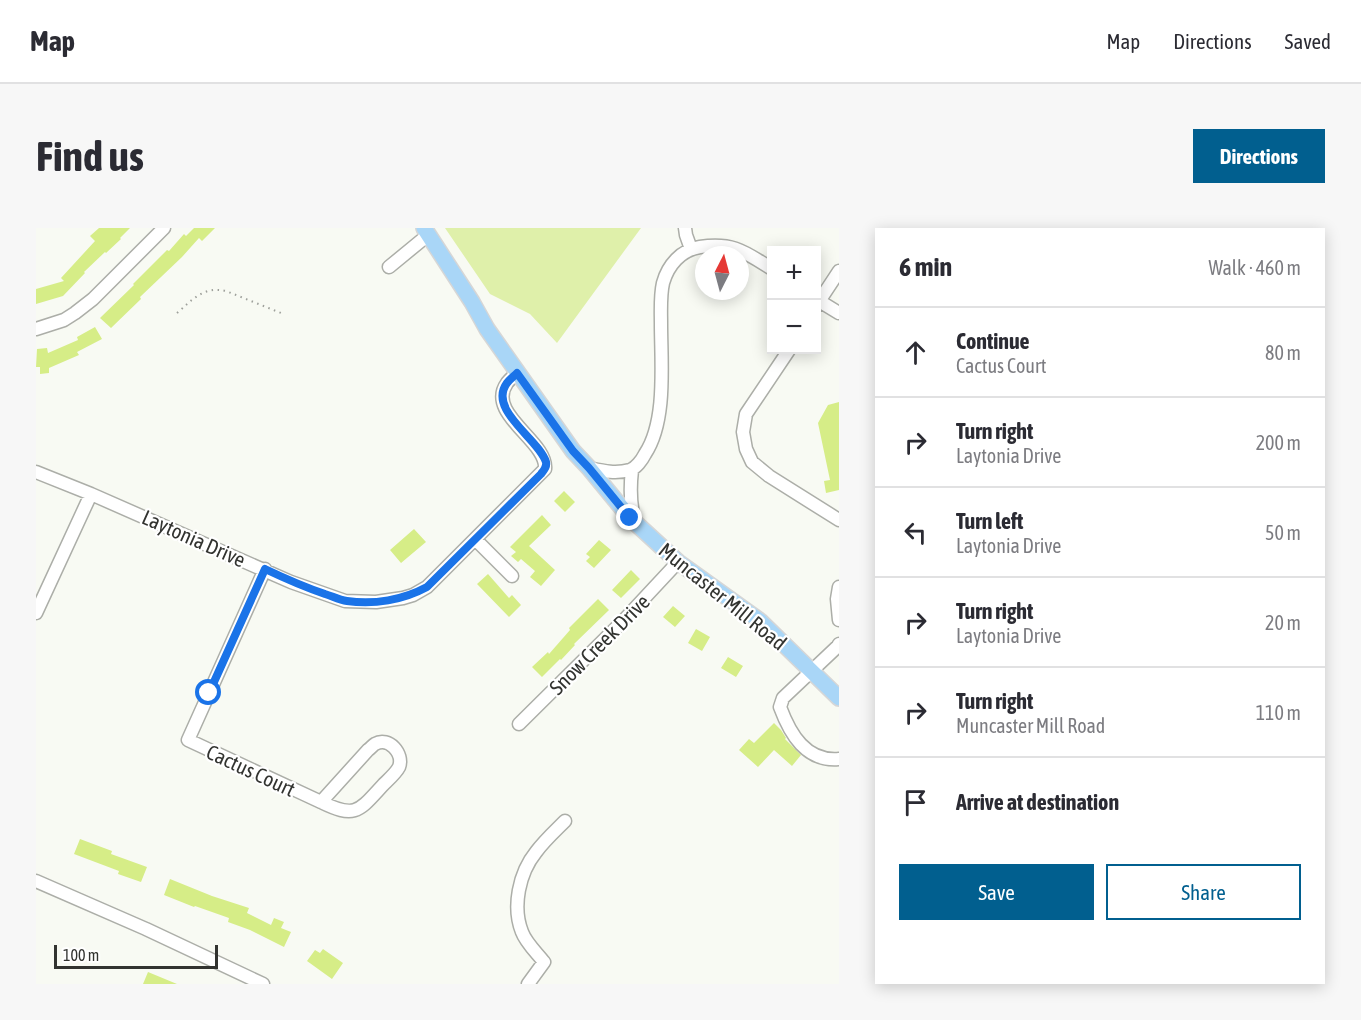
<!DOCTYPE html>
<meta charset="utf-8">
<style>
body{margin:0;font-family:"Asap Condensed",sans-serif;background:#f7f7f7;color:#2b2b33}
.controls{position:absolute;right:18px;top:18px;display:grid;overflow:hidden;border-radius:0px;box-shadow:0 3px 15px #0003}
.controls button{width:54px;height:54px;display:grid;place-items:center;padding:0;border:0;border-bottom:2px solid #e1e1e2;background:#fff;color:#2b2b33;font:30px sans-serif}
.compass{position:absolute;left:659px;top:18px;width:54px;height:54px;border-radius:50%;background:#fff;box-shadow:0 3px 15px #0003;rotate:6deg}
.scale{position:absolute;left:18px;bottom:15px;width:164px;box-sizing:border-box;padding-left:6px;border:3px solid #323330;border-top:0;font-size:16px;line-height:21px;white-space:nowrap;color:#323330;-webkit-text-stroke:4px #fff;paint-order:stroke}
.stop{position:absolute;width:18px;height:18px;margin:-14px;border:4px solid #1a73e8;border-radius:50%;background:#fff}
.stop.end{background:#1a73e8;border-color:#fff;box-shadow:0 2px 6px #0008}
.list{margin:0;padding:0;list-style:none}
h2{display:flex;justify-content:space-between;align-items:center;height:78px;margin:0;padding:0 24px;font-size:26px}
h2 small{font-size:20px;font-weight:400;color:#7c7c81}
.list li{display:grid;grid-template-columns:39px 1fr auto;gap:18px;align-items:center;box-sizing:border-box;height:90px;padding:0 24px;border-top:2px solid #e1e1e2}
.list b{display:block;font-size:22px;white-space:nowrap}
.list p{margin:0;font-size:20px;white-space:nowrap;color:#7c7c81}
.list em{font-size:20px;font-style:normal;color:#7c7c81}
.actions{display:flex;gap:12px;padding:18px 24px}
.actions a{flex:1;padding:14px 0;border:2px solid #015f8f;border-radius:0px;text-align:center;font-size:21px;color:#015f8f}
.actions .main{background:#015f8f;color:#fff}
.icon{flex:none;width:33px;height:33px;fill:none;stroke:currentColor;stroke-width:2;stroke-linecap:round;stroke-linejoin:round}
.map{position:relative;flex:none;width:803px;height:756px;overflow:hidden;border-radius:0px}
header{display:flex;align-items:center;gap:36px;box-sizing:border-box;height:84px;padding:0 30px;background:#fff;border-bottom:2px solid #e1e1e2}
header strong{font-size:28px}
nav{display:flex;gap:33px;margin-inline-start:auto;font-size:21px}
.intro{display:flex;align-items:center;justify-content:space-between;box-sizing:border-box;height:144px;padding:0 36px}
h1{margin:0;font-size:42px}
.button{padding:15px 27px;border-radius:0px;background:#015f8f;color:#fff;font-size:21px;font-weight:700}
main{display:flex;gap:36px;padding:0 36px}
aside{flex:1;background:#fff;border-radius:0px;box-shadow:0 3px 15px #0003}
.map>svg:first-child{display:block}
.green{fill:#dff0aa}
.building{fill:#d6ed87}
.lines{fill:none;stroke-linecap:round;stroke-linejoin:round}
.minor-casing{stroke:#acaea8;stroke-width:15}
.major-casing{stroke:#d6d6d6;stroke-width:18}
.path{stroke:#9ea09b;stroke-width:2;stroke-dasharray:1.5 4.5;stroke-linecap:butt}
.minor{stroke:#fff;stroke-width:12}
.major{stroke:#a9d6f7;stroke-width:15}
.route{stroke:#1a73e8;stroke-width:8}
.labels{text-anchor:middle;dominant-baseline:central;stroke-width:4.5;stroke-linejoin:round;paint-order:stroke}
.street-label{font-size:21px;fill:#323330;stroke:#fff}
</style>
<header>
<strong>Map</strong>
<nav><a>Map</a><a>Directions</a><a>Saved</a></nav>
</header>
<div class="intro"><h1>Find us</h1><a class="button">Directions</a></div>
<main>
<div class="map">
<svg width="803" height="756" viewBox="0 0 803 756">
<rect width="100%" height="100%" fill="#f8faf3"/>
<!-- green -->
<path class="green" d="M 409,0 L 605,0 L 521,115 L 494,86 L 454,66 Z"/>
<!-- building -->
<path class="building" d="M 63,0 L 94,0 L 84,10 L 85,11 L 70,25 L 69,24 L 48,44 L 49,45 L 27,68 L 0,76 L 0,61 L 28,53 L 25,50 L 59,13 L 54,8 Z
M 158,0 L 179,0 L 166,13 L 163,10 L 146,29 L 104,69 L 105,71 L 75,100 L 64,90 L 98,57 L 97,56 L 131,22 L 133,23 L 148,6 L 150,8 Z
M 59,99 L 66,111 L 41,124 L 43,127 L 13,140 L 13,145 L 4,146 L 4,139 L 0,139 L 1,121 L 11,120 L 12,125 L 42,112 L 41,109 Z
M 803,174 L 803,262 L 790,265 L 788,253 L 794,252 L 782,195 L 792,177 Z
M 528,263 L 539,274 L 529,284 L 518,273 Z
M 506,287 L 515,297 L 493,318 L 519,342 L 505,358 L 494,349 L 499,343 L 485,331 L 482,334 L 475,328 L 480,324 L 474,319 Z
M 378,301 L 390,314 L 365,335 L 354,322 Z
M 563,312 L 575,322 L 558,340 L 550,333 L 554,329 L 550,326 Z
M 595,342 L 604,351 L 585,370 L 576,362 Z
M 452,346 L 473,370 L 476,367 L 485,377 L 473,389 L 441,356 Z
M 562,371 L 573,382 L 538,416 L 539,417 L 525,432 L 524,431 L 506,449 L 496,439 L 512,424 L 513,426 L 534,402 L 533,400 Z
M 637,378 L 649,388 L 639,399 L 627,389 Z
M 660,401 L 674,409 L 666,423 L 652,415 Z
M 692,429 L 707,438 L 700,449 L 685,440 Z
M 738,495 L 745,502 L 750,510 L 749,511 L 765,527 L 756,538 L 738,522 L 722,539 L 703,522 L 713,511 L 718,515 Z
M 44,611 L 76,623 L 75,626 L 111,639 L 105,654 L 82,646 L 83,643 L 38,626 Z
M 134,651 L 176,668 L 213,680 L 211,685 L 235,697 L 238,690 L 248,694 L 245,700 L 255,704 L 248,719 L 214,702 L 192,694 L 193,690 L 159,678 L 158,679 L 128,667 Z
M 287,721 L 307,735 L 296,751 L 271,733 L 279,722 L 284,725 Z
M 112,744 L 141,756 L 107,756 Z"/>
<g class="lines">
<defs>
<path id="minor" d="M 649,0 L 650,7 L 655,21
M 353,39 L 392,7
M 780,71 L 803,85
M 780,78 L 803,43
M 0,101 L 28,92 L 39,85 L 57,71 L 128,0
M 753,122 L 710,186 L 707,204 L 710,221 L 716,234 L 733,248 L 803,292
M 553,240 C 567,243 579,246 594,242 C 600,240 606,232 609,226 C 631,193 625,135 625,96 C 625,84 624,68 627,55 C 632,37 645,22 664,19 C 697,14 709,24 736,41
M 596,242 C 594,259 594,277 599,294
M 0,244 L 55,266 L 255,354 L 309,373 L 340,374 L 367,370 L 377,367 L 391,359 L 509,241 C 512,213 449,186 471,155 C 473,152 478,148 481,145
M 439,311 L 476,348
M 229,341 L 152,512 L 285,574 C 320,591 323,583 347,557 C 352,552 360,545 363,539 C 368,526 353,508 339,516 C 337,517 335,520 332,522 L 285,574
M 803,359 L 801,371 L 803,392
M 0,385 L 55,266
M 803,416 L 802,418 L 747,470 L 744,479 C 754,506 770,534 803,531
M 483,496 L 587,393 L 642,334
M 0,653 L 110,701 L 227,756
M 492,756 L 508,734 C 501,725 490,715 486,704 C 476,679 483,645 500,624 C 508,613 519,603 529,593"/>
<path id="major" d="M 388,0 L 436,74 L 451,101 L 537,223 L 553,240 L 594,290 L 642,334 L 724,393 L 803,470"/>
</defs>
<!-- minor casing -->
<use href="#minor" class="minor-casing"/>
<!-- major casing -->
<use href="#major" class="major-casing"/>
<!-- path -->
<path class="path" d="M 141,85 C 157,71 168,58 190,63 L 245,85"/>
<!-- minor -->
<use href="#minor" class="minor"/>
<!-- major -->
<use href="#major" class="major"/>
</g>
<g class="lines">
<!-- route -->
<path class="route" d="M 173,465 L 229,341 C 248,350 268,359 289,366 C 296,368 303,372 311,373 C 338,377 367,372 391,359 L 505,246 C 508,242 511,239 510,234 C 503,211 451,182 471,155 C 474,151 478,148 481,145 L 537,223 L 553,240 L 594,290"/>
</g>
<g class="labels">
<!-- street labels -->
<g class="street-label">
<text transform="translate(158 310) rotate(24)">Laytonia Drive</text>
<text transform="translate(687 368) rotate(39)">Muncaster Mill Road</text>
<text transform="translate(563 416) rotate(-45)">Snow Creek Drive</text>
<text transform="translate(215 542) rotate(25)">Cactus Court</text>
</g>
</g>
</svg>
<div class="controls">
<button>+</button>
<button>−</button>
</div>
<svg class="compass" viewBox="-18 -18 36 36"><path d="M0-13l5 13h-10z" fill="#e53935"/><path d="M0 13l5-13h-10z" fill="#7c7c81"/></svg>
<div class="scale">100 m</div>
<div class="stop" style="left:173px;top:465px"></div>
<div class="stop end" style="left:594px;top:290px"></div>
</div>
<aside>
<h2>6 min<small>Walk · 460 m</small></h2>
<ul class="list">
<li><svg class="icon" aria-label="ahead" viewBox="0 0 24 24"><path d="M12 20V5M6 11l6-6 6 6"/></svg><div><b>Continue</b><p>Cactus Court</p></div><em>80 m</em></li>
<li><svg class="icon" aria-label="right" viewBox="0 0 24 24"><path d="M7 20v-9h11M14 6l5 5-5 5"/></svg><div><b>Turn right</b><p>Laytonia Drive</p></div><em>200 m</em></li>
<li><svg class="icon" aria-label="left" viewBox="0 0 24 24"><path d="M17 20v-9H6M10 6l-5 5 5 5"/></svg><div><b>Turn left</b><p>Laytonia Drive</p></div><em>50 m</em></li>
<li><svg class="icon" aria-label="right" viewBox="0 0 24 24"><path d="M7 20v-9h11M14 6l5 5-5 5"/></svg><div><b>Turn right</b><p>Laytonia Drive</p></div><em>20 m</em></li>
<li><svg class="icon" aria-label="right" viewBox="0 0 24 24"><path d="M7 20v-9h11M14 6l5 5-5 5"/></svg><div><b>Turn right</b><p>Muncaster Mill Road</p></div><em>110 m</em></li>
<li><svg class="icon" aria-label="arrive" viewBox="0 0 24 24"><path d="M6 21V4h12l-3 4 3 4H6"/></svg><div><b>Arrive at destination</b></div></li>
</ul>
<div class="actions"><a class="main">Save</a><a>Share</a></div>
</aside>
</main>
